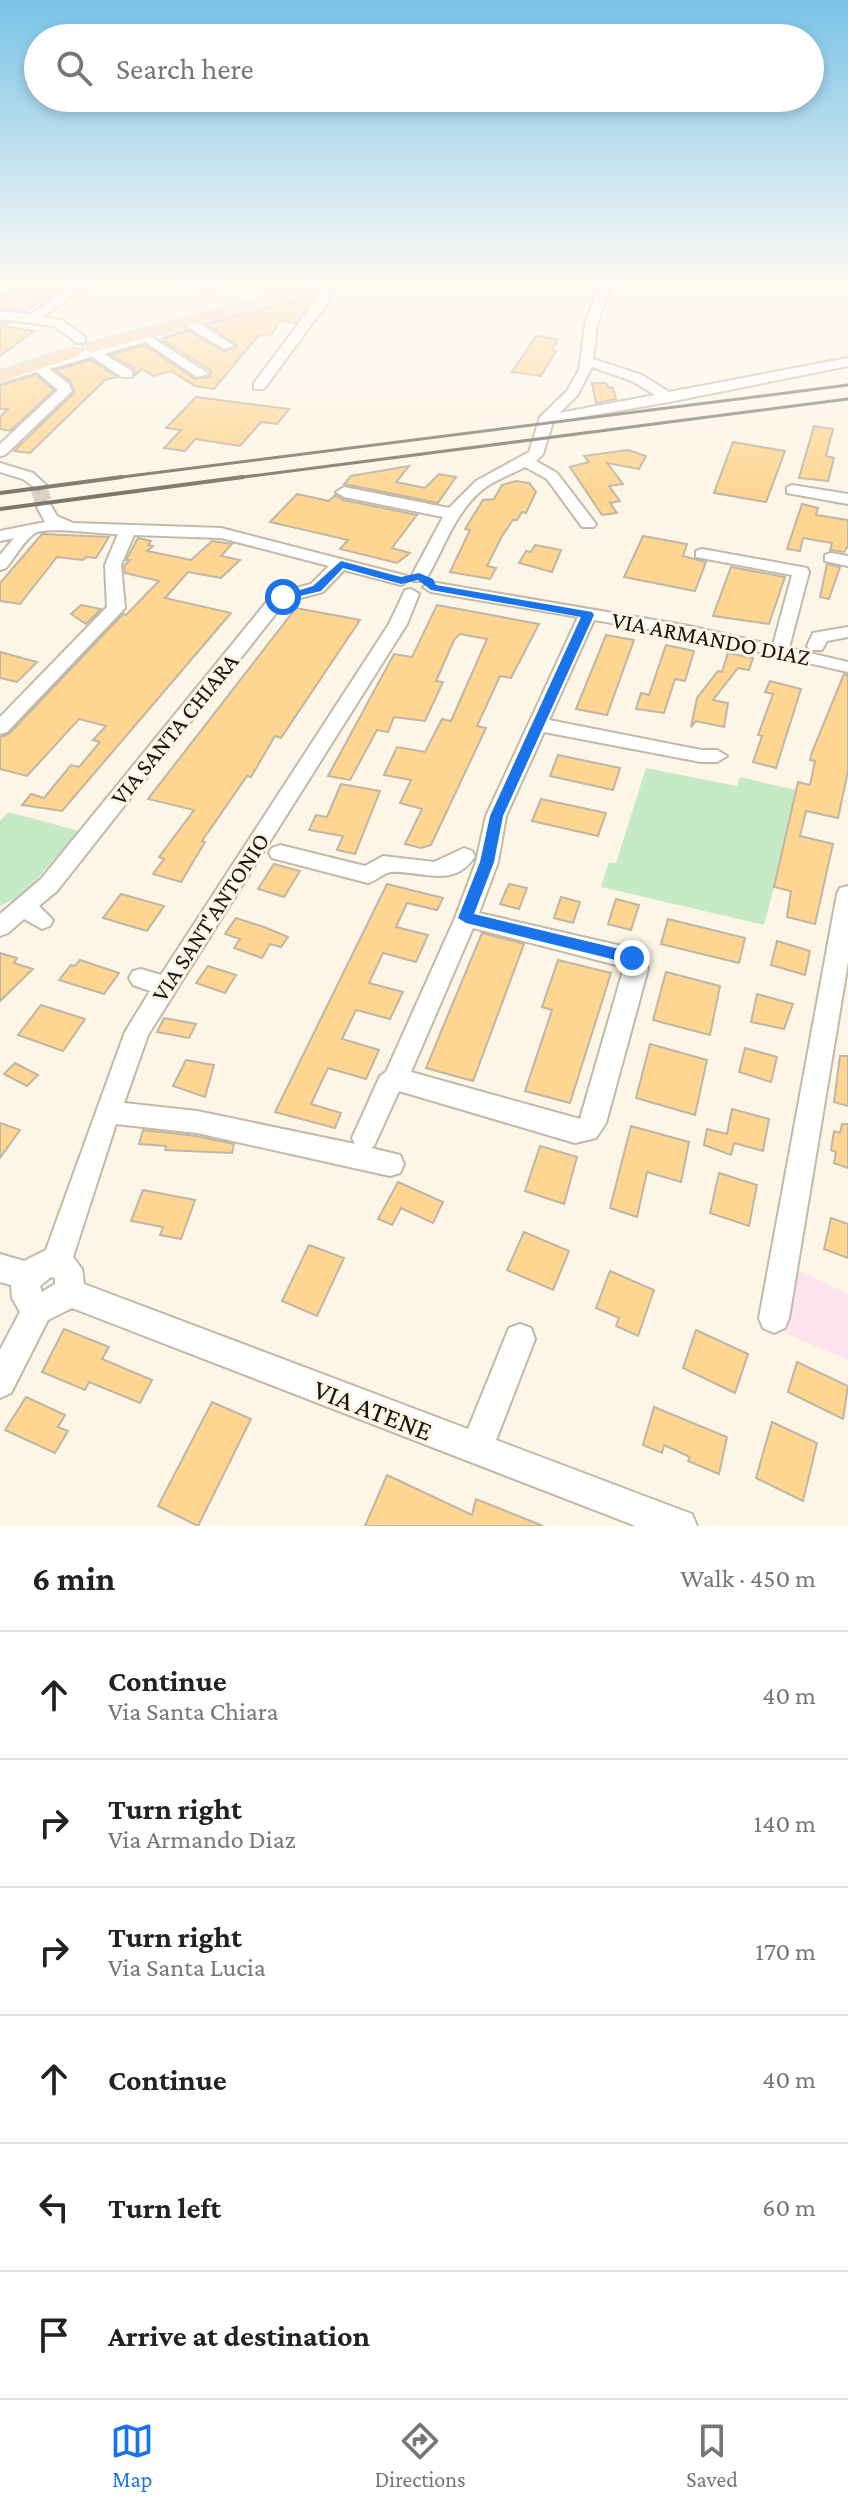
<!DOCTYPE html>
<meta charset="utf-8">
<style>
body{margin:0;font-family:"Crimson Pro",serif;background:#f6f6f6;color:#222}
.stop{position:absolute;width:24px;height:24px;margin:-18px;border:6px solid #1a73e8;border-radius:50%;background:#fff}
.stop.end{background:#1a73e8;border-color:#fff;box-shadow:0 2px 8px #0008}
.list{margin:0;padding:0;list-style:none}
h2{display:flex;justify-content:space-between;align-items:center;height:104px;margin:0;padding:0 32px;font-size:34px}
h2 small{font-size:26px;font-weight:400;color:#767676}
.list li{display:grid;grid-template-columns:52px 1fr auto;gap:24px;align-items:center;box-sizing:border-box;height:128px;padding:0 32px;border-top:2px solid #e0e0e0}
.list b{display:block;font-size:30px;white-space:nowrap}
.list p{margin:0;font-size:26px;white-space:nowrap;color:#767676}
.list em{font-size:26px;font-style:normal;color:#767676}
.icon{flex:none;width:44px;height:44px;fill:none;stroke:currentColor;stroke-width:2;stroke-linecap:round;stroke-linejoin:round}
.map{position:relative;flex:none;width:848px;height:1526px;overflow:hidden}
.search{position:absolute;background:#fff;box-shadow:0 4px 12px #0003;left:24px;right:24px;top:24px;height:88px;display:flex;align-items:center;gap:20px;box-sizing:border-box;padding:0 28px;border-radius:44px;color:#767676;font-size:30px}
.sheet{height:872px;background:#fff}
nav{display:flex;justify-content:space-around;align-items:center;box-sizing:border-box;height:112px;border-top:2px solid #e0e0e0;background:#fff;font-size:22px;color:#767676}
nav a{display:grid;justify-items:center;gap:4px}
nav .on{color:#1a73e8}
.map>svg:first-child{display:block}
.industrial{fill:#fde4ed}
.green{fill:#c6eac5}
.building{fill:#fed692;stroke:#c0b6a5;stroke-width:2}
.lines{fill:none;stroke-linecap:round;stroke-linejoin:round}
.minor-tunnel{stroke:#dad3c5;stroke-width:17;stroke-dasharray:17 9;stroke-linecap:butt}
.minor-casing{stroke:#c3b9a8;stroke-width:4}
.major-casing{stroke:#dad9d8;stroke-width:4}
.minor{fill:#fff;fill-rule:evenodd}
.major{fill:#f5d6a9;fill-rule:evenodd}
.rail-far1{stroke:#7d776d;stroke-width:3}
.rail{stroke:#7d776d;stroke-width:4}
.route{fill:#1a73e8}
.labels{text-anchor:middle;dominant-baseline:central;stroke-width:6;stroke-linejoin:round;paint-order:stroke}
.street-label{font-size:24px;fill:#17130d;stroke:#fdf5e6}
.near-street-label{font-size:28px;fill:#17130d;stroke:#fdf5e6}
</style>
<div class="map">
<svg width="848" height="1526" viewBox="0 0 848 1526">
<rect width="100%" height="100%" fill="#fdf5e6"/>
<!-- industrial -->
<path class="industrial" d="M 795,1268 L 848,1294 L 848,1360 L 783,1332 Z"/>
<!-- green -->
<path class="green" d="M 646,768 L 737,786 L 740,777 L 800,791 L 764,925 L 601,887 L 609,862 L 616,863 Z
M 8,812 L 79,831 L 24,894 L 0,906 L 0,821 Z"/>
<!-- building -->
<path class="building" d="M 28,281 L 73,281 L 26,311 L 0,308 L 0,298 Z
M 315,296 L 296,323 L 280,321 L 272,334 L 258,336 L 214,389 L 195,386 L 171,371 L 153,376 L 142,369 L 135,375 L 134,368 L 111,355 L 144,345 L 195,379 L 210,377 L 211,371 L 161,339 L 187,330 L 225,352 L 237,345 L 207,324 Z
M 0,322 L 8,323 L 3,326 L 34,331 L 0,356 Z
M 536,336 L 558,339 L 552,350 L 556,351 L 541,376 L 512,372 Z
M 91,360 L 117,377 L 105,380 L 30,453 L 14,451 L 75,392 L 70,381 L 56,370 Z
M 36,375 L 54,390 L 10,431 L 0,429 L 0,417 L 8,409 L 0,409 L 0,385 Z
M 592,383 L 606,383 L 608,387 L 613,388 L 616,399 L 596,403 Z
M 196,397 L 289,409 L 277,424 L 261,422 L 240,446 L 195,439 L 185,451 L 164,448 L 181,430 L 166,428 Z
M 814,426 L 833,429 L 826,456 L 834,458 L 828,481 L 799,478 Z
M 733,442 L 785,451 L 766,502 L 714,493 Z
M 628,450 L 646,456 L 639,469 L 607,463 L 623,484 L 609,486 L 620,501 L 610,503 L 617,513 L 602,515 L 570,467 L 589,462 L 584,456 Z
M 409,466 L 396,482 L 425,488 L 439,474 L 456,477 L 438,503 L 344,484 L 351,476 Z
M 516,481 L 529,483 L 536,492 L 526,513 L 522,512 L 517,520 L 513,520 L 502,536 L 487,566 L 496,568 L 490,579 L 450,572 L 470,530 L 465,529 L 483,500 L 494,499 L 502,485 Z
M 297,494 L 329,501 L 335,495 L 343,500 L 417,515 L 392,548 L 410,553 L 397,563 L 340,549 L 348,540 L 270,522 Z
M 802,504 L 818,508 L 816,515 L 848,520 L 848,546 L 844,552 L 830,550 L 832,543 L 803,538 L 800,551 L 787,549 Z
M 42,534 L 109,537 L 96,558 L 86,557 L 83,560 L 57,557 L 20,604 L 0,601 L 0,583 Z
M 643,536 L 687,544 L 683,556 L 706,562 L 695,591 L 624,577 Z
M 138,538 L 151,541 L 148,545 L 153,546 L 147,551 L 191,560 L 212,541 L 232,544 L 221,556 L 240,560 L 221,578 L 188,572 L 165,598 L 231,613 L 62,811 L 22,805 L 31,794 L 44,798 L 71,765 L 79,767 L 100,742 L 93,740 L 106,726 L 79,719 L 27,776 L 0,769 L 0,737 L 9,734 L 123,614 L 126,615 L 159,581 L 125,573 L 124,566 L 130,560 L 126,560 Z
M 535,545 L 561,550 L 552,572 L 519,563 L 526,551 L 531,552 Z
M 827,564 L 840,567 L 829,599 L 820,597 Z
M 731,567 L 785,577 L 769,624 L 713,616 Z
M 81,605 L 101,609 L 86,624 L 71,614 Z
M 437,605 L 539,624 L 511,678 L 500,676 L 477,726 L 486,728 L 431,845 L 421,848 L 405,844 L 422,809 L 400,803 L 411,780 L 384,775 L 397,747 L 425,752 L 442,719 L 451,721 L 487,639 L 460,634 L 454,640 L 436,681 L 443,682 L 425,721 L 394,717 L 388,732 L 377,730 L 350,780 L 328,776 L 394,654 L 412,657 Z
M 296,608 L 360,620 L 281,738 L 275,736 L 251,777 L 247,776 L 202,841 L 205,842 L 181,882 L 153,874 L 164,859 L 159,857 L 194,810 L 148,799 Z
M 606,635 L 634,640 L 607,715 L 576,709 Z
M 666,645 L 694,651 L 685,681 L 675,679 L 664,713 L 636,709 L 641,693 L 649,695 Z
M 0,652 L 37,662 L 17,682 L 0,678 Z
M 728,653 L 753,658 L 749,670 L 738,668 L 713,700 L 728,703 L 724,727 L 696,721 L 691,727 L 697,698 L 718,671 L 722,672 Z
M 844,674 L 848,675 L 848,771 L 838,818 L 806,811 L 800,836 L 833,844 L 815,924 L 787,917 L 791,891 L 774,887 L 798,782 L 810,785 L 815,761 L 810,760 L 812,752 Z
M 770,681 L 801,689 L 776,768 L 753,762 L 762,736 L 758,735 L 773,694 L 765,692 Z
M 558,755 L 620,768 L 613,790 L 550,776 Z
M 341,784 L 380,791 L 355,854 L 337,850 L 343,836 L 309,830 L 316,815 L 327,817 Z
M 541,799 L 606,813 L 598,836 L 532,821 Z
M 274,864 L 300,871 L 284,897 L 258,889 Z
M 387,884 L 443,898 L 437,910 L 407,903 L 396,927 L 428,935 L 416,962 L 383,953 L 369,983 L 403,992 L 390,1019 L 356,1010 L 342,1039 L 379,1050 L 366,1079 L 328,1068 L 311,1104 L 341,1113 L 335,1128 L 275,1112 Z
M 509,884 L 527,888 L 519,909 L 500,904 Z
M 121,894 L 164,906 L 147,931 L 103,918 Z
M 561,897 L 580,902 L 573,923 L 554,918 Z
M 616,899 L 639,905 L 631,930 L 608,924 Z
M 236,918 L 264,927 L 288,937 L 281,947 L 270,944 L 262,958 L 234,948 L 240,939 L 225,934 Z
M 668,919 L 745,938 L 739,963 L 661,944 Z
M 482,933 L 524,944 L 473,1081 L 426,1068 Z
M 777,941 L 810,951 L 805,975 L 771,965 Z
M 0,953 L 17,958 L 14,963 L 33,969 L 0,1001 Z
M 80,960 L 119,973 L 104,994 L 59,980 L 71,965 L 75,966 Z
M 558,960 L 611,973 L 570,1103 L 525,1091 L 552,1010 L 542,1007 Z
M 208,966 L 236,975 L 225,993 L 196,983 Z
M 666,972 L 720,986 L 710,1035 L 653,1020 Z
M 757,994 L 793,1004 L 784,1029 L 751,1022 Z
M 41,1005 L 85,1019 L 63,1051 L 18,1035 Z
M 164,1018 L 196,1024 L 189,1038 L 157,1032 Z
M 650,1044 L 707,1060 L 695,1115 L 636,1098 Z
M 745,1048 L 777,1057 L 771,1082 L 739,1072 Z
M 840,1056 L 848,1056 L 848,1106 L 834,1102 Z
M 186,1060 L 214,1065 L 205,1097 L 173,1086 Z
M 15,1063 L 38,1075 L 27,1086 L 4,1074 Z
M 732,1109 L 769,1119 L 763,1151 L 734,1143 L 731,1155 L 704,1145 L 707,1129 L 727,1134 Z
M 0,1123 L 20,1130 L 0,1158 Z
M 842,1124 L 848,1124 L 848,1168 L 834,1163 L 836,1152 L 831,1150 L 834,1131 L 840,1133 Z
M 631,1126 L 689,1142 L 681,1182 L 647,1172 L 637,1217 L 610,1208 Z
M 143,1130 L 196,1136 L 234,1144 L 232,1153 L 165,1150 L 166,1146 L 139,1144 Z
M 540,1146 L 577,1157 L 564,1204 L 525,1191 Z
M 719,1173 L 757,1185 L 749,1226 L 710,1213 Z
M 398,1182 L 443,1202 L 433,1223 L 401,1208 L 392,1225 L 378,1219 Z
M 143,1190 L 195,1200 L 181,1239 L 160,1235 L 163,1227 L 131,1221 Z
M 831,1218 L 848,1224 L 848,1258 L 824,1249 Z
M 524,1232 L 569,1251 L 553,1290 L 507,1270 Z
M 309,1245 L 344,1258 L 317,1316 L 282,1301 Z
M 610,1271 L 654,1290 L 638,1336 L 616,1326 L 619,1318 L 596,1308 Z
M 64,1329 L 109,1347 L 102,1359 L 152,1380 L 140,1403 L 89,1382 L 85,1390 L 42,1372 Z
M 696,1330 L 748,1354 L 735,1393 L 683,1368 Z
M 797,1362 L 848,1386 L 843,1419 L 788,1392 Z
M 26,1397 L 65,1415 L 58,1427 L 68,1431 L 55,1453 L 5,1430 Z
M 212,1402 L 251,1419 L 198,1526 L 158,1506 Z
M 654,1407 L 727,1437 L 719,1474 L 688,1461 L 690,1457 L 664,1445 L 662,1453 L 643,1445 Z
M 772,1422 L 817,1443 L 803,1501 L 756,1478 Z
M 387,1475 L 472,1515 L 476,1499 L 543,1526 L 365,1526 Z"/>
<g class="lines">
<!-- minor-tunnel -->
<path class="minor-tunnel" d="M 38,485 L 45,507"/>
<defs>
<path id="minor" d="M 78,281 L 91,281 L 43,317 L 62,320 L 85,337 L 85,343 L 77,343 L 54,326 L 0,319 L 0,311 L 30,315 Z
M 165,281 L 196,281 L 216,286 L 210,289 Z
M 600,281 L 612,281 L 597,325 L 593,359 L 642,375 L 669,392 L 848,358 L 848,366 L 669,402 L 553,422 L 543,454 L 536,461 L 557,473 L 596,524 L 594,527 L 582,527 L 547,479 L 525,467 C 512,474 498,479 486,487 C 454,511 445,548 425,581 L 413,581 L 411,577 L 443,517 L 344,497 L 336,492 L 344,487 L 449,508 L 476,481 L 529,452 L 540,417 L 567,391 L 579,370 L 585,325 ZM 592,367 L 632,381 L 655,395 L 559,413 L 577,396 Z
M 316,284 L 331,295 L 328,302 L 264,389 L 254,389 L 254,383 L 316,301 L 319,296 L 310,287 Z
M 185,319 L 193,319 L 234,346 L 224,349 L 185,325 Z
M 142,331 L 209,374 L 197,377 L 145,342 L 104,354 L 132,371 L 132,377 L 122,377 L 92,357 L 49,369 L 68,383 L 72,391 L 5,455 L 0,456 L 0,444 L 58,390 L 37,372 L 0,382 L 0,374 L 84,351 L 86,347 L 96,348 L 137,337 L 138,332 Z
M 0,463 L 33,473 L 46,485 L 38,490 L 23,479 L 0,472 Z
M 792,485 L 848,494 L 848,504 L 787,493 L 787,487 Z
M 45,502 L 50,504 L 57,516 L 73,523 L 221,528 L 407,576 L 409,580 L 401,585 L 344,570 L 323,592 L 289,601 L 281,607 L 57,891 L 39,906 L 53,920 L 50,926 L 42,929 L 24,919 L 8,933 L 0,936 L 0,914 L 41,879 L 269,599 L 277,593 L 311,584 L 329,566 L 221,538 L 134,535 L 121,565 L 125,608 L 7,732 L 0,734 L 0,717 L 107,607 L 105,565 L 118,534 C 101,534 46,526 35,533 C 24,540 14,559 6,568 L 0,570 L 0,555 L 14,538 L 0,541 L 0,531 L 45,522 L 37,507 Z
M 702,549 L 807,568 L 809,572 L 789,648 L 848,662 L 848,672 L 689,636 L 594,620 L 549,720 L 701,750 L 717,750 L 727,756 L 717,762 L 701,762 L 544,732 L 506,816 L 498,862 L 479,913 L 626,947 C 638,951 646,956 648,969 L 606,1123 L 596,1138 L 575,1143 L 399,1091 L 374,1146 L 371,1148 L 400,1155 L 404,1164 L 400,1173 L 390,1176 L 197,1133 L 116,1124 L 73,1257 L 82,1269 L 84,1284 L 468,1429 L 509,1328 L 520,1324 L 531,1328 L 535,1339 L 496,1440 L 692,1514 L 697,1526 L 636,1526 L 72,1308 L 48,1320 L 11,1393 L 0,1398 L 0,1350 L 20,1312 L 12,1298 L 11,1285 L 0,1282 L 0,1254 L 24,1261 L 46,1250 L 125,1032 L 150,991 L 133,985 L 129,978 L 133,971 L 141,969 L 161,975 L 389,624 L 405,590 L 411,589 L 419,594 L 407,624 L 148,1035 L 124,1103 L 197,1111 L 355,1144 L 352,1138 L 380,1076 L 386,1072 L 455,918 L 476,862 L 486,816 L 578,617 L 431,592 L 423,587 L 431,582 L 689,626 L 773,645 L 792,575 L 696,557 L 696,551 ZM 473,928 L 624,967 L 580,1119 L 411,1072 ZM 51,1277 L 55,1278 L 55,1284 L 42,1292 L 40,1286 Z
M 831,553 L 848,556 L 848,566 L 825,561 L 825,555 Z
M 848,627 L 848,637 L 827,641 L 822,650 L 810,650 L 807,646 L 813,633 Z
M 280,845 L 365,866 L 383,856 L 434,862 L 464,848 L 472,851 L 475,856 C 454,890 420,870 391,872 C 383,873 376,881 368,883 L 272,858 L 269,853 L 272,848 Z
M 848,886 L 848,962 L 789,1318 L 785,1328 L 774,1333 L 763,1328 L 759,1318 L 837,894 L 840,888 Z"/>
<path id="major" d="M 324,281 L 347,281 L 345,284 L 97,351 L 91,353 L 83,348 L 85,345 Z
M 73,348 L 79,350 L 81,353 L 79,356 L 0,382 L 0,371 Z"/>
</defs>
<!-- minor casing -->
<use href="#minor" class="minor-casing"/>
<!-- major casing -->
<use href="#major" class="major-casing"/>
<!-- minor -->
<use href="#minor" class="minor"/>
<!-- major -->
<use href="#major" class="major"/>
<!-- rail-far1 -->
<path class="rail-far1" d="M 106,479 L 848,385
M 228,479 L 848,399"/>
<!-- rail -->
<path class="rail" d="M 0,493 L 122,477
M 0,509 L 243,477"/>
</g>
<!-- sky -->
<linearGradient id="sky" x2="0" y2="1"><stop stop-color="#79c3e7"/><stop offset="0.57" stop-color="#fefaf4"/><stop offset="1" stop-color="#fefaf4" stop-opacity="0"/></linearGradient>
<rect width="848" height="494" fill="url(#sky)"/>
<!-- route -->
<path class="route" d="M 341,561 L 401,577 L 419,573 L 433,579 L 436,585 L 592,612 L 594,615 L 503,816 L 494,862 L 474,914 L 632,952 L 639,958 L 637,962 L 632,964 L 466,923 L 458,918 L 480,862 L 490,816 L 581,617 L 431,590 L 418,580 L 401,584 L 343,568 L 321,591 L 283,600 L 278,597 L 313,586 Z"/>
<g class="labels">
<!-- street labels -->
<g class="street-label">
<text transform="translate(711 638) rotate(11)">VIA ARMANDO DIAZ</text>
<text transform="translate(174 729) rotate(-51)">VIA SANTA CHIARA</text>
<text transform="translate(210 917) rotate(-57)">VIA SANT'ANTONIO</text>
</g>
<!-- near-street labels -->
<g class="near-street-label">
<text transform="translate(373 1410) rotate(21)">VIA ATENE</text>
</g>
</g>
</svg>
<div class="stop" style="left:283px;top:597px"></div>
<div class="stop end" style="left:632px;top:958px"></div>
<div class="search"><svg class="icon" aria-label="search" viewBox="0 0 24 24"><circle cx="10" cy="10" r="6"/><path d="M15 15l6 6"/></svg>Search here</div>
</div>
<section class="sheet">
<h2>6 min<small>Walk · 450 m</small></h2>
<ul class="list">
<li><svg class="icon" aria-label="ahead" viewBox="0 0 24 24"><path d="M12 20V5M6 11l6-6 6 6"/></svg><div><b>Continue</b><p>Via Santa Chiara</p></div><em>40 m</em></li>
<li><svg class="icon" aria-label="right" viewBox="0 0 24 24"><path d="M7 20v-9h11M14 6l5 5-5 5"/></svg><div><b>Turn right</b><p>Via Armando Diaz</p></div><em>140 m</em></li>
<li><svg class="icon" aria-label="right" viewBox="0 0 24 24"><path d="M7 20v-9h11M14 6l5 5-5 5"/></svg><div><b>Turn right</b><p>Via Santa Lucia</p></div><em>170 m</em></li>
<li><svg class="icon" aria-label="ahead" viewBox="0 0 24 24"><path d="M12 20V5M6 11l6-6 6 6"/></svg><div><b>Continue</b></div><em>40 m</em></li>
<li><svg class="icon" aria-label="left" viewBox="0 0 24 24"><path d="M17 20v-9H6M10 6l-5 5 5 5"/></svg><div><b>Turn left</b></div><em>60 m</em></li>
<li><svg class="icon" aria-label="arrive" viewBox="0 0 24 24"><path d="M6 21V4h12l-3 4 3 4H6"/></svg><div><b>Arrive at destination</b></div></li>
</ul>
</section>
<nav>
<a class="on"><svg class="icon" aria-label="map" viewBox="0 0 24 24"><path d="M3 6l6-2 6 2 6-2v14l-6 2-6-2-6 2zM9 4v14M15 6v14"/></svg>Map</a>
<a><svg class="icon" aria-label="directions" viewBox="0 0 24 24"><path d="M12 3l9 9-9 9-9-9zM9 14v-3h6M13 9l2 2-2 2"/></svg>Directions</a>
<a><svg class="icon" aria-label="saved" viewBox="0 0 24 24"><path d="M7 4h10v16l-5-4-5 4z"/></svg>Saved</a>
</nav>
